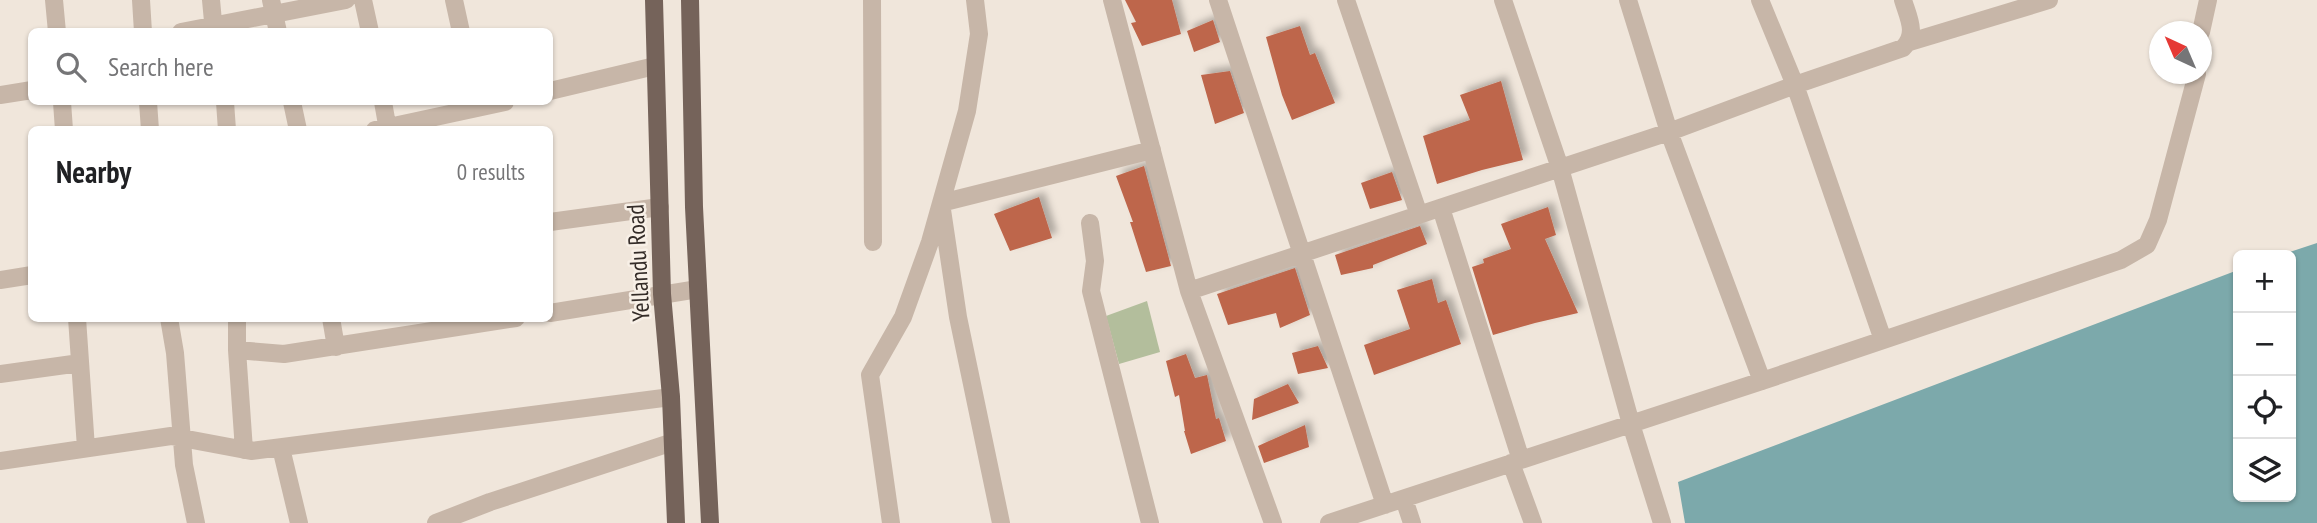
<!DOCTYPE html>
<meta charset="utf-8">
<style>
body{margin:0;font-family:"PT Sans Narrow",sans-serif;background:#f6f6f6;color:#202124}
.controls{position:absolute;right:21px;bottom:21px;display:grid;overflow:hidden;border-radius:10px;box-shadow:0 2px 5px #0004}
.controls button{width:63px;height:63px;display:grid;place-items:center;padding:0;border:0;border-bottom:2px solid #e0e0e0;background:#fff;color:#202124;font:35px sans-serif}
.compass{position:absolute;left:2149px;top:21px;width:63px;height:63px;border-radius:50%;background:#fff;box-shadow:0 2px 5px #0004;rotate:316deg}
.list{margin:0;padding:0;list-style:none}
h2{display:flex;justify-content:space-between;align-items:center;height:91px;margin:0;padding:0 28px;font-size:30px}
h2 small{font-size:23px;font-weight:400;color:#757577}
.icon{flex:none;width:38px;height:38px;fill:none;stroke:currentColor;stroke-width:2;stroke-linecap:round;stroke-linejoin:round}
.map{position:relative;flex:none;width:2317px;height:523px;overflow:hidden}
.search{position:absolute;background:#fff;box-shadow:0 2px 5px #0004;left:28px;top:28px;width:525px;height:77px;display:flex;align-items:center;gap:18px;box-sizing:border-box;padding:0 24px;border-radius:10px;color:#757577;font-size:26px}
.panel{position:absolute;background:#fff;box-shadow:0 2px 5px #0004;left:28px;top:126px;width:525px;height:196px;border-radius:10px}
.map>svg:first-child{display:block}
.green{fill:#b3be9c}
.water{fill:#7ca9ab}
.building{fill:#be664b;filter:url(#shadow)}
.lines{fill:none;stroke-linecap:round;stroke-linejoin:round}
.minor{stroke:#c7b6a8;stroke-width:18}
.major{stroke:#75635a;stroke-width:18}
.labels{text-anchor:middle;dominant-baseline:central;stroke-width:5;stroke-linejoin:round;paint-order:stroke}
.street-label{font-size:24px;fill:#342c28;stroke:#f8f0e7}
</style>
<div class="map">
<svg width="2317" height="523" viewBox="0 0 2317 523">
<defs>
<filter id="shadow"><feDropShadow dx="5.5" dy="-5.5" stdDeviation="3.5" flood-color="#0004"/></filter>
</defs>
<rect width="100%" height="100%" fill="#f0e6db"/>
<!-- green -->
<path class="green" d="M 1147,301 L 1160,352 L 1119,364 L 1106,316 Z"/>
<!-- water -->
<path class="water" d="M 2317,243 L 2317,523 L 1685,523 L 1678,482 L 2238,270 L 2238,497 L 2291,497 L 2291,255 L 2281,255 Z"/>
<!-- building -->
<path class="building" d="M 1125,0 L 1172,0 L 1181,34 L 1142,46 L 1131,23 L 1136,22 Z
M 1213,20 L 1220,42 L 1194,52 L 1187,31 Z
M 1300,26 L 1310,55 L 1315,53 L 1335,103 L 1292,120 L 1282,95 L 1266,37 Z
M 1230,71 L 1244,113 L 1215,124 L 1201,75 Z
M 1501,81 L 1523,160 L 1482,170 L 1437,184 L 1423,136 L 1470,120 L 1460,95 Z
M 1144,166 L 1171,266 L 1146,272 L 1130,222 L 1133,222 L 1116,176 Z
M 1392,172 L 1402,200 L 1370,209 L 1361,183 Z
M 1039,197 L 1052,238 L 1010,251 L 994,214 Z
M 1548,207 L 1556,235 L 1545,239 L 1578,313 L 1535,323 L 1493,335 L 1472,267 L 1484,263 L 1483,259 L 1511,249 L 1501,224 Z
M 1420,226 L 1427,244 L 1373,265 L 1373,268 L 1341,275 L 1335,255 Z
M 1295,268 L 1310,315 L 1280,328 L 1276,313 L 1228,325 L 1217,294 Z
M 1432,279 L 1438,303 L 1446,300 L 1461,344 L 1374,375 L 1364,345 L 1410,329 L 1397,290 Z
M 1318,346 L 1328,368 L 1298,374 L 1292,353 Z
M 1186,354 L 1195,378 L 1207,375 L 1216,419 L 1219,418 L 1226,441 L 1191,454 L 1184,431 L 1185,431 L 1179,395 L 1175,397 L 1166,361 Z
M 1288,384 L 1299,403 L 1252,420 L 1254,399 Z
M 1305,425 L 1309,447 L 1264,463 L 1258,446 Z"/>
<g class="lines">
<!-- minor -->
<path class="minor" d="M 54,0 L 57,32
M 141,0 L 143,32
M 211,0 L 214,32
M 271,0 L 278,32
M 363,0 L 370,32
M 454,0 L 461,32
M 872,0 L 873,242
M 1112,0 L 1189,291 L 1273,523
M 1218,0 L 1385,505
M 1346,0 L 1419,215
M 1503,0 L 1560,168 L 1631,424 L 1662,523
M 1628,0 L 1669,132 L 1762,381
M 1760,0 L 1795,85 L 1883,340
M 181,32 L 346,0
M 2201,32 L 2208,0
M 1910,42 L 2049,0
M 550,91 L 655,66
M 0,95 L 32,90
M 62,102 L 64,130
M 148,102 L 150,130
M 225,102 L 227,130
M 292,102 L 298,130
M 383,102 L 388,130
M 375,130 L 505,102
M 1441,208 L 1521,460
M 550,222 L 660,207
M 1090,223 L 1095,261 L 1091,291 L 1150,523
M 0,280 L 32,275
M 1189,291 L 1669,132 L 1795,85 L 1903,48 C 1918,34 1908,17 1903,0
M 550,313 L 698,289
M 77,318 L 86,448
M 169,318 L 175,353 L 184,465 L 196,523
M 237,318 L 237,350 L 284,354 L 516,318
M 331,318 L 336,347
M 237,350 L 244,450
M 0,374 L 80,363
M 281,448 L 299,523
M 0,461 L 171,436 L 251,451 L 671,397
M 1511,463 L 1533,523
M 1404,499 L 1412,523
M 436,523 L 490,502 L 673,442
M 891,523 L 870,375 L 903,317 L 930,242 L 967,111 L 979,34 L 975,0
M 1001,523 L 958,317 L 941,203 L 1152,150
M 1329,523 L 1762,381 L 2121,260 L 2147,245 L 2158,220 L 2197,74"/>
<!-- major -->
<path class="major" d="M 654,0 L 662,294 L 671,397 L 676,523
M 690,0 L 694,207 L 710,523"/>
</g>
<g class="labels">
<!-- street labels -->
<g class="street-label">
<text transform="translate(638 263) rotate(-93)">Yellandu Road</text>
</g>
</g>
</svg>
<div class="controls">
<button>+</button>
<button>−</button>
<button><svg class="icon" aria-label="locate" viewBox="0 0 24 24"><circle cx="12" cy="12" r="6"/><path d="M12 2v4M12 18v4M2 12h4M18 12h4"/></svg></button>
<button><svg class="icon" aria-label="layers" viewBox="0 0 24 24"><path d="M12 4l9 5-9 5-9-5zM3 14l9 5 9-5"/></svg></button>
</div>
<svg class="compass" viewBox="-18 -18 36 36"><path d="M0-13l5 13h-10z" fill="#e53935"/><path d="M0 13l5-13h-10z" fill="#757577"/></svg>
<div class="search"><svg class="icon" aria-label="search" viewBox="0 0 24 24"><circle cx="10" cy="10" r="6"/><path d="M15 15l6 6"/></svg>Search here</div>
<section class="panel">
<h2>Nearby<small>0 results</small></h2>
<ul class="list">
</ul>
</section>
</div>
